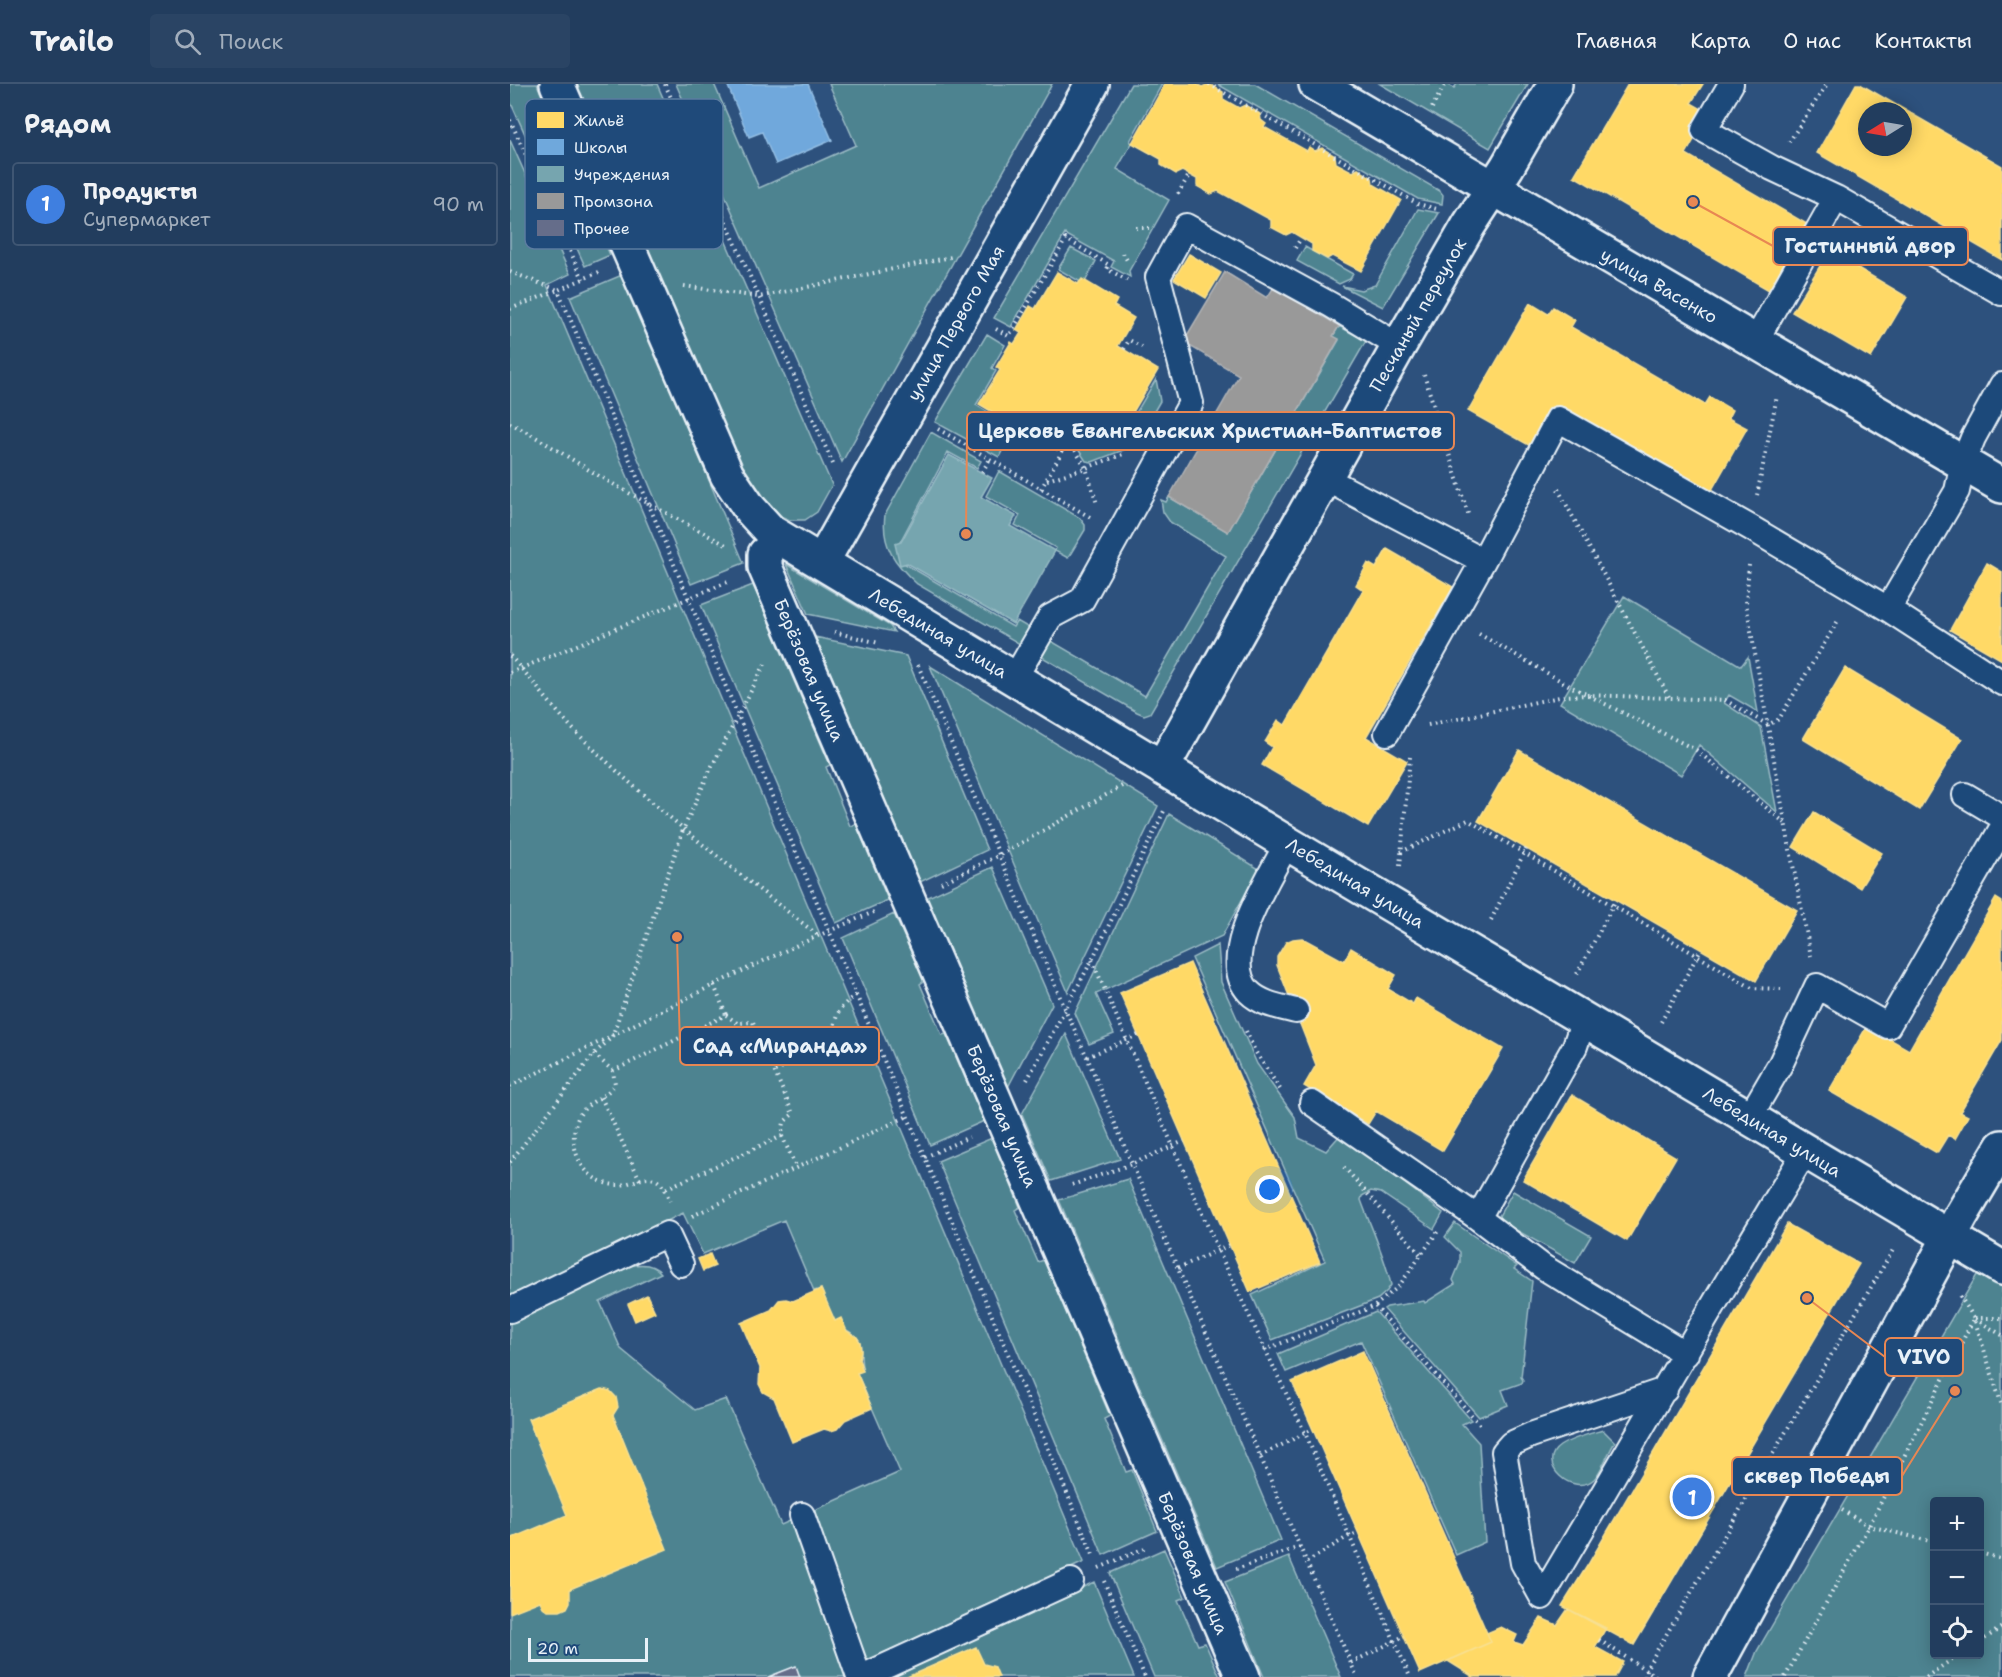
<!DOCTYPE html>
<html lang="ru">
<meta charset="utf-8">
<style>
body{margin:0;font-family:"Shantell Sans",sans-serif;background:#2a4464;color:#f1f3f6}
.controls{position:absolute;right:18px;bottom:18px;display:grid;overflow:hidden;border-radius:6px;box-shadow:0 3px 15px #0003}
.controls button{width:54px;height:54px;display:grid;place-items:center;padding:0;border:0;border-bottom:2px solid #3f5673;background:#223d5e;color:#f1f3f6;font:30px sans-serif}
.compass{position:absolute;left:1348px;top:18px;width:54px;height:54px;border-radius:50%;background:#223d5e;box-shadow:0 3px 15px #0003;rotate:259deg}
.scale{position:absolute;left:18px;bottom:15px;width:120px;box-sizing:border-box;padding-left:6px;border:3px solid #e8f1f8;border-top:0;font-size:16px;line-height:21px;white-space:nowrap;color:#e8f1f8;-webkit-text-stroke:4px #1f4a7a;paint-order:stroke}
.you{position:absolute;left:760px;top:1106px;width:21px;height:21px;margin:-15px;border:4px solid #fff;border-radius:50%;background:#1a73e8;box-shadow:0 0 0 9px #1a73e833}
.badge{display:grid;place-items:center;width:39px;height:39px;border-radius:50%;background:#ff9aa2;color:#fff;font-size:20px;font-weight:700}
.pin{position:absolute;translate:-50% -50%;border:3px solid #fff;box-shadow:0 2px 6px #0006}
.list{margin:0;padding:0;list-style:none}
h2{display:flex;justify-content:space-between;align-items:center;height:78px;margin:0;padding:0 24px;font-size:26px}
h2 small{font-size:20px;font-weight:400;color:#a2aebc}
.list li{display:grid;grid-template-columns:39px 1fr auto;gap:18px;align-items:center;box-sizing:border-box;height:84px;margin:0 12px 12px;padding:0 12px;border:2px solid #3f5673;border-radius:6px}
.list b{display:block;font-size:22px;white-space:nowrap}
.list p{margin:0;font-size:20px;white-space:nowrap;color:#a2aebc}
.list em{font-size:20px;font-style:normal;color:#a2aebc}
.icon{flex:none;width:33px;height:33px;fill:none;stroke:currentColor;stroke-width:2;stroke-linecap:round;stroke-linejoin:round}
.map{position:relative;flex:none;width:1492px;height:1593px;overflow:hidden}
header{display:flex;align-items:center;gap:36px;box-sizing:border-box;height:84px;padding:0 30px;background:#223d5e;border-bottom:2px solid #3f5673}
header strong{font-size:28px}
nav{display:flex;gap:33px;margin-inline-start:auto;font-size:21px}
.search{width:420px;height:54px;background:#2a4464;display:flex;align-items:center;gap:15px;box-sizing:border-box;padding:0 21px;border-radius:6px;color:#a2aebc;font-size:22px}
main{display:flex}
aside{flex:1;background:#223d5e}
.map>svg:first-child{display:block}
.green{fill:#4d8390;stroke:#9abac4;stroke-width:1.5;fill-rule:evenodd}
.homes{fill:#ffd966;stroke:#f8e092;stroke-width:1.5;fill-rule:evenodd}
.schools{fill:#6fa8dc;stroke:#93bee4;stroke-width:1.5}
.public{fill:#76a5af;stroke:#98bcc5;stroke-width:1.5}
.industry{fill:#999;stroke:#b1b3b6;stroke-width:1.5}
.building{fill:#656d8a;stroke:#e8f1f8;stroke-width:1.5}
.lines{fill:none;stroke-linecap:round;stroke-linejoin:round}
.lane-casing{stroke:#e8f1f8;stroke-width:28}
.street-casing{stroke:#e8f1f8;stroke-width:38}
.secondary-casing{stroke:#e8f1f8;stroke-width:38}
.path{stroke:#e8f1f8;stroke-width:4;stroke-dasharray:1.5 4.5;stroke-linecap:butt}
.lane{stroke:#1f4a7a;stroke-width:24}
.street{stroke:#1f4a7a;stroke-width:33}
.secondary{stroke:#1f4a7a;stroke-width:33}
.labels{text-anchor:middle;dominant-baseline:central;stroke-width:6;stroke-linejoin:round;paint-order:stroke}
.street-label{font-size:18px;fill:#e8f1f8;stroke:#1f4a7a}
.key{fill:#1f4a7a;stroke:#5b7ca0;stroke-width:1.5}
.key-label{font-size:16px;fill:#e8f1f8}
.leader{fill:none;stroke:#e88753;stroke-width:2}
.callout-dot{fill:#e88753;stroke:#1f4a7a;stroke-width:2}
.callout{fill:#1f4a7a;stroke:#e88753;stroke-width:2}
.callout-label{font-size:20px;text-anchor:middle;font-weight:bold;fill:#e8f1f8}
</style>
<header>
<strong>Trailo</strong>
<div class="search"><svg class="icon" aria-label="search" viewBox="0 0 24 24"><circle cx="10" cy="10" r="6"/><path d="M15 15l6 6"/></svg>Поиск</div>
<nav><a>Главная</a><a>Карта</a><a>О нас</a><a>Контакты</a></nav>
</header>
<main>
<aside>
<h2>Рядом<small></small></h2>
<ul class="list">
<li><span class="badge" style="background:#3f7fe0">1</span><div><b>Продукты</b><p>Супермаркет</p></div><em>90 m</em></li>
</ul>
</aside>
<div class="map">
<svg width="1492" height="1593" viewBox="0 0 1492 1593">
<rect width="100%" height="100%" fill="#2d517d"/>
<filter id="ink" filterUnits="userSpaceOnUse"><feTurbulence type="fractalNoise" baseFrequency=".0167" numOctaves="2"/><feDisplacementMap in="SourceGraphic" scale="12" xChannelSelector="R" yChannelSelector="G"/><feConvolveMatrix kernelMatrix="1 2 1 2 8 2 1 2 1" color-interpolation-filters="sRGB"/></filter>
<g filter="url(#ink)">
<!-- green -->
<path class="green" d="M 0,0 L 27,0 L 100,171 L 75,182 L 0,17 Z
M 66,0 L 147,0 L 322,401 L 307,428 L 295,436 L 280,436 L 263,429 L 241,403 Z
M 166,0 L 204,0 L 249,104 L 346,61 L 319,0 L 542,0 L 332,378 Z
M 621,0 L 652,0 L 620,57 L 622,59 L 607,85 L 659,116 L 619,187 L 620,193 L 601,183 L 604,177 L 555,150 L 501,243 L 484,234 Z
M 707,0 L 745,0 L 930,107 L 933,111 L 932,120 L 908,115 Z
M 870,0 L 937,0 L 944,4 L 947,0 L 1018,0 L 980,64 Z
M 0,56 L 60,190 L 37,201 L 574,1478 L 352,1579 L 338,1593 L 0,1593 L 0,1238 L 109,1185 C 123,1181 140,1176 151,1189 L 90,1218 L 111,1265 L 185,1326 L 216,1315 L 271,1441 L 390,1388 L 347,1289 L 353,1286 C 349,1274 353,1268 350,1258 C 345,1247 331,1246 324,1236 C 318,1228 315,1215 311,1205 L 304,1207 L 274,1136 L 193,1170 L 173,1129 L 0,1215 Z
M 908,125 L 929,129 L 873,223 L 832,202 L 851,206 L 865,201 Z
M 795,163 L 843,190 L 840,195 L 829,200 L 787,177 Z
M 561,164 L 586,177 L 574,200 L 548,185 Z
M 112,191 L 234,479 L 181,500 L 60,213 Z
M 829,242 L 856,257 L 640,629 L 634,631 L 627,628 L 407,500 C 385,480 371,462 375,431 L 421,348 L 471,377 L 467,384 L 438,368 L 390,458 L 395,480 L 503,543 L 507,537 L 635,612 L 716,472 L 660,438 L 653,428 L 651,416 L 656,418 L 659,413 L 718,448 L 829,256 L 823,252 Z
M 477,250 L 495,261 L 482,284 L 486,287 L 466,321 L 504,344 L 489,373 L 425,338 Z
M 646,295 L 650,317 L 624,362 L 582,378 L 576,377 L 564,359 L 571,350 L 588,361 L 591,358 L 604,366 Z
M 489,387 L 570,434 L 575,441 L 575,446 L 558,474 L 545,467 L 546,464 L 505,441 L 510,431 L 476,412 Z
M 276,480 L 380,542 L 384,548 L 298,530 Z
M 243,501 L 320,681 L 316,683 L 340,742 L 346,740 L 378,816 L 326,839 L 191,521 Z
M 1114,512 L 1231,582 L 1238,573 L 1248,628 L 1219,611 L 1214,619 L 1251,643 L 1267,728 L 1189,661 L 1171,691 L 1050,619 Z
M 305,553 L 396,572 L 477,766 L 410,798 Z
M 420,582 L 648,722 L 558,908 Z
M 659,730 L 749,785 L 712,852 L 586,910 L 604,950 L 579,960 L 565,929 Z
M 483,783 L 542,920 L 498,1003 L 416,814 Z
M 384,830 L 414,897 L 410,900 L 432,951 L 436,950 L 474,1037 L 420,1061 L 333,854 Z
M 708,861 L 711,898 L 747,980 L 785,1033 L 789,1054 L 816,1067 L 831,1050 L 933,1129 L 924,1145 L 871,1109 L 861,1107 L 852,1112 L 851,1116 C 861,1144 875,1172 881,1201 L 877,1207 L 868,1215 L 762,1256 L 742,1211 L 815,1177 L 682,874 Z
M 556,950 L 610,1075 L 541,1097 L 512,1030 Z
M 482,1054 L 510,1123 L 505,1126 L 528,1178 L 534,1176 L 600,1332 L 594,1335 L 616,1388 L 622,1386 L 647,1447 L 593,1471 L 428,1077 Z
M 618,1095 L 771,1456 L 707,1483 L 549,1116 Z
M 1003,1107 L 1081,1152 L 1065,1179 L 992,1138 L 989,1132 Z
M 945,1139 L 1007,1182 L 1004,1185 L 1022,1197 L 1011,1293 L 1013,1296 L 1012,1299 L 992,1306 L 998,1321 L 969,1333 L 874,1225 L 877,1223 L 914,1217 L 915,1219 L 945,1200 L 943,1196 L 950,1179 L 950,1168 L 935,1153 Z
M 1471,1184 L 1492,1196 L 1492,1593 L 1237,1593 L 1247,1567 ZM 1424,1418 L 1470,1418 L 1470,1570 L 1424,1570 Z
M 866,1228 L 961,1336 L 952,1340 L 969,1359 L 975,1458 L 946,1471 L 851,1257 L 776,1288 L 768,1270 Z
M 1093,1346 L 1105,1358 C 1099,1367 1091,1388 1084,1395 C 1063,1414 1025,1379 1050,1362 C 1062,1354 1079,1350 1093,1346 Z
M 654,1465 L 675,1513 L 668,1516 L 688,1561 L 695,1559 L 710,1593 L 644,1593 L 600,1489 Z
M 779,1473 L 831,1593 L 754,1593 L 715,1498 Z
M 584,1498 L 624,1593 L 380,1593 Z"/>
<!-- homes -->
<path class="homes" d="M 655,0 L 686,0 L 692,3 L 699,0 L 713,8 L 713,15 L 729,24 L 735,21 L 750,30 L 751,36 L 756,40 L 754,43 L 797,67 L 799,63 L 805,67 L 812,64 L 825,72 L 826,79 L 843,88 L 848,85 L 862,94 L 863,100 L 891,116 L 851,187 L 822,172 L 817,175 L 802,167 L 802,160 L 782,148 L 776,151 L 761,143 L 761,136 L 708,107 L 701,110 L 687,102 L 687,95 L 672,87 L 666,90 L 651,81 L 651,75 L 622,59 Z
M 1118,0 L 1193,0 L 1181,19 L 1199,29 L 1176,70 L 1302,143 L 1264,209 L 1064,92 Z
M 1346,0 L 1350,0 L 1492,82 L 1492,176 L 1307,69 ZM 1357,27 L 1393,27 L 1393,63 L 1357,63 Z
M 1319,167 L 1397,213 L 1361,274 L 1282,228 Z
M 679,170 L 711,189 L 696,214 L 664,195 Z
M 547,188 L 568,200 L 572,195 L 607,216 L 604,222 L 624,234 L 608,262 L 648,286 L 603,362 L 564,338 L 547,366 L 527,354 L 524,358 L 488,338 L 491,333 L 469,320 L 490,286 L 486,283 L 501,258 L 504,260 L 511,249 L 506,246 L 520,222 L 525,225 Z
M 1020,219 L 1038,230 L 1043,223 L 1065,236 L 1061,243 L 1195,321 L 1200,313 L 1222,326 L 1218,334 L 1237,344 L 1199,411 L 1047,323 L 1024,364 L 958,327 Z
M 877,465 L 943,503 L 856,653 L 897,677 L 858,743 L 752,681 L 762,663 L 755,658 L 768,636 L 775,641 L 853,506 L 846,501 L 858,479 L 866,484 Z
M 1477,479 L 1492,488 L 1492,576 L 1440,546 Z
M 1335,584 L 1452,655 L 1409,726 L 1293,655 Z
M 1009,666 L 1287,826 L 1246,897 L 968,737 Z
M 1304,728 L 1372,769 L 1350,804 L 1283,763 Z
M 1486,814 L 1492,818 L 1492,956 L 1450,1028 L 1458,1032 L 1445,1055 L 1438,1051 L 1427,1069 L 1319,1007 L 1357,942 L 1399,966 Z
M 792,854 L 834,877 L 841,864 L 886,891 L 878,905 L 903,920 L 906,914 L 993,965 L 933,1067 L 866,1027 L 858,1040 L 794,1002 L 806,981 L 767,881 L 767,873 L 776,858 L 783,855 Z
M 680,879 L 810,1178 L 740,1208 L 610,909 Z
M 1062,1011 L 1166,1073 L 1117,1157 L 1013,1096 Z
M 1277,1140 L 1349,1180 L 1124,1561 L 1052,1522 L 1079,1479 Z
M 200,1170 L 205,1182 L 193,1187 L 188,1175 Z
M 311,1205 L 325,1237 L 331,1234 L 337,1247 L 347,1253 L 350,1258 L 351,1267 L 349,1275 L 353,1287 L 347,1289 L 362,1324 L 335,1336 L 327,1345 L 321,1347 L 314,1345 L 282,1358 L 264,1314 L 253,1308 L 249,1300 L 250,1284 L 231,1239 L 261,1226 L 269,1216 L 276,1215 L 283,1217 Z
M 137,1211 L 145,1228 L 125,1237 L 118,1220 Z
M 853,1267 L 981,1558 L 910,1589 L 782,1298 Z
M 92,1305 L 100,1307 L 106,1313 L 108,1323 L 103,1331 L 157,1465 L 60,1505 L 60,1518 L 57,1524 L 50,1527 L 38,1527 L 33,1523 L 30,1517 L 0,1529 L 0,1455 L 57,1431 L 18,1335 Z
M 1058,1525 L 1096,1544 L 1085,1563 L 1113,1578 L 1105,1593 L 961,1593 L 962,1592 L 938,1577 L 981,1558 L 977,1549 L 991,1543 L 1007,1551 L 1004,1558 L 1013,1561 L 1031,1534 L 1047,1541 Z
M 466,1563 L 474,1580 L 485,1583 L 489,1593 L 397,1593 Z"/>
<!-- schools -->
<path class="schools" d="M 217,0 L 298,0 L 322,56 L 266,80 L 252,48 L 239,53 Z"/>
<!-- public -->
<path class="public" d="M 439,371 L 482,394 L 471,413 L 506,432 L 500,442 L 545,467 L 503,540 L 397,479 L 390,481 L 385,460 L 391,458 Z"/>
<!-- industry -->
<path class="industry" d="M 715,188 L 757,214 L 764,203 L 829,242 L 823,252 L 829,255 L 718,448 L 659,413 L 729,291 L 673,258 Z"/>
<!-- building -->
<path class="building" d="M 286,1582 L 290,1593 L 258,1593 Z"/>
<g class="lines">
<defs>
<path id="lane" d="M 1221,0 L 1194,46 L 1262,84 L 1326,114 L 1492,209
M 1245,258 L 1326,114
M 1492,301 L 1463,354 L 1453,379 L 1447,407 L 1378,525 L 1492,599
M 814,394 L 973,477
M 504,595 L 540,533 L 572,516 L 681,319 L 648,193 L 676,142 L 821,221 L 889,262
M 877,649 L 973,477 L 1048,335 L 1241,444 L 1378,525
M 1455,711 L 1492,733
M 777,759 C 760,794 706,873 739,908 C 751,920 770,923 786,927
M 1074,935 L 1065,962 L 968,1134 L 1033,1183 L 1176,1270
M 802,1019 L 968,1134
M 1239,1034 L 1271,979 L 1307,902 L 1378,942 L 1492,744
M 0,1226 L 157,1150 L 171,1180
M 1155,1306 L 1021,1351 L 1001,1360 L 994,1368 L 1013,1479 L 1032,1513 C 1120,1365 1205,1215 1295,1068
M 292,1431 L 349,1593
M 352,1593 L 561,1497"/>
<path id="street" d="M 47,0 L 217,391 L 240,425 L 261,448 L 777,759 L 1492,1184
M 806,0 L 1492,402
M 255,470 L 255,483 L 278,536 L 733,1593
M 312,478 L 582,0
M 652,684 L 889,262 L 959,141 L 997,83 L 1045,0"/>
<path id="secondary" d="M 1200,1593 L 1451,1132 L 1492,1063"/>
</defs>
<!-- lane casing -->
<use href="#lane" class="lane-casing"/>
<!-- street casing -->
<use href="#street" class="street-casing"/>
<!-- secondary casing -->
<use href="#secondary" class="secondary-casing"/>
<!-- path -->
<path class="path" d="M 155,0 L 323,380
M 699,0 L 894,112 L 908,120 L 927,125
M 922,24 L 935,0
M 0,36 L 73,195
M 1279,58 L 1317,0
M 668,110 L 679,91
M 626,144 L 639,144
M 785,164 L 791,154
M 613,169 L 618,178
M 0,188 L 48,206
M 89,188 L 48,206 L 584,1473
M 174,202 L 249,213 L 441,173
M 0,225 L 48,206
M 486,245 L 499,252 L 556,155 L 599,181 L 597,185 L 617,196
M 614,265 L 619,256 L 632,263
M 914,291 L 959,433
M 0,339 C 29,354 56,372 84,389 C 128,415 174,438 218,462
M 428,345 L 580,433
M 559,356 L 576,384 L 587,420
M 472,388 L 480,375
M 537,396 L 576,384 L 616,369
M 531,405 L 567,341
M 1048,405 L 1159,613
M 1247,411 L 1267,312
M 1239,481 L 1236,519 L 1281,771 L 1301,872
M 324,548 L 369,559
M 969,550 L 1060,602 L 1186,666 L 1275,739
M 0,572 C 22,595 41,622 63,645 C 139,721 224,786 309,852
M 408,581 L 556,927 L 577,973 L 622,1080 L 847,1593
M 0,589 L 220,497
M 918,641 L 1054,612 L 1078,611 L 1215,616 L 1258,641 L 1269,635 L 1329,535
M 891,768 L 958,736 L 1242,904 L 1271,905
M 890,782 L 900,673
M 431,799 L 490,771 L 612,702
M 981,836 L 1016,765
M 582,876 L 708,1166 L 795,1349 L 900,1593
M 1067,890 L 1106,816
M 204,901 L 216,931
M 346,911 C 305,936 327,987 373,974
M 1151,938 L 1191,865
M 736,947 L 745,967 L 772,1008
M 84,970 L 103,987 L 105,1000 C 96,1014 76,1017 68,1034 C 55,1063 74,1101 108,1101 C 120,1101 133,1091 144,1095 C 153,1098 156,1109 160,1117
M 577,973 L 628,951
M 103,987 L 216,931 L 227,939 L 243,938 L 283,1030 L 274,1038 L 272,1052 L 155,1105
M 265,987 L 328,960
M 517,996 L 582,876 L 654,727
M 0,1002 C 121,944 239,879 364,828
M 91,1013 L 130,1096
M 272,1052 L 286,1083
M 415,1073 L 459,1053
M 0,1078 L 84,970 L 102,953 L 173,746 L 201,684 L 255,580
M 834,1083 L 910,1170
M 562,1101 L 622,1080 L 674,1057
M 182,1132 L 398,1032
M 668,1184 L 720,1161
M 1450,1212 L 1464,1234 L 1492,1322
M 865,1222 L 889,1202 L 928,1147
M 1465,1234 L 1492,1234
M 1465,1235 L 1492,1251
M 754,1266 L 865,1222 L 972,1343
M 750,1372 L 803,1345
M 1332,1426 L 1359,1442 L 1424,1458
M 1470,1469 L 1492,1475
M 797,1478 L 839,1452 L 849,1449
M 589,1484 L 637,1463
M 726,1485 L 790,1463
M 594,1497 L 635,1593
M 1089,1556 L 1147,1593
M 1470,1558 L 1492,1543
M 841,1579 L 894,1552
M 1135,1593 L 1136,1585 L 1383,1166
M 1275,1593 L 1359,1442 L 1464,1234
M 1416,1593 L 1450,1570"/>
<!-- lane -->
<use href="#lane" class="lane"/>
<!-- street -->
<use href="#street" class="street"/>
<!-- secondary -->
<use href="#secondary" class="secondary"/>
</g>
</g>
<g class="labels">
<!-- street labels -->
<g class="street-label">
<text transform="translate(1149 202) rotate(30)">улица Васенко</text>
<text transform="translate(908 231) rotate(-60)">Песчаный переулок</text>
<text transform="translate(446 239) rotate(-60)">улица Первого Мая</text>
<text transform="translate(428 549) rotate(31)">Лебединая улица</text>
<text transform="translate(299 586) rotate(67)">Берёзовая улица</text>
<text transform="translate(845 799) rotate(31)">Лебединая улица</text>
<text transform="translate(492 1032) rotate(67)">Берёзовая улица</text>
<text transform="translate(1262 1048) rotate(31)">Лебединая улица</text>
<text transform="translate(683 1479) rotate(67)">Берёзовая улица</text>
</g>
</g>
<!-- legend -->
<rect x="15" y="15" width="198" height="150" rx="9" class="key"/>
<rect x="27" y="28" width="27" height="16" fill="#ffd966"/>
<rect x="27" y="55" width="27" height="16" fill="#6fa8dc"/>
<rect x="27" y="82" width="27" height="16" fill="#76a5af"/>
<rect x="27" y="109" width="27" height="16" fill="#999"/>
<rect x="27" y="136" width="27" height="16" fill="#656d8a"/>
<g class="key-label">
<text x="64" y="42">Жильё</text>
<text x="64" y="69">Школы</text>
<text x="64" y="96">Учреждения</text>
<text x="64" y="123">Промзона</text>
<text x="64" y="150">Прочее</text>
</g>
<!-- callouts -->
<path class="leader" d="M1183 118L1263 162M456 450L457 347M167 853L170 962M1297 1214L1375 1273M1445 1307L1392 1392"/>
<g class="callout-dot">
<circle cx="1183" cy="118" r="6"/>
<circle cx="456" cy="450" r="6"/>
<circle cx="167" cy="853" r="6"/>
<circle cx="1297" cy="1214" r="6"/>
<circle cx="1445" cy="1307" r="6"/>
</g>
<g class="callout">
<rect x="1263" y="143" width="195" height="38" rx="6"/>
<rect x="457" y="328" width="487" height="38" rx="6"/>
<rect x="170" y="943" width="199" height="38" rx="6"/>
<rect x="1375" y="1254" width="78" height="38" rx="6"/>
<rect x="1222" y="1373" width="170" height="38" rx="6"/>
</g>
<g class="callout-label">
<text x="1360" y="169">Гостинный двор</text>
<text x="700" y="354">Церковь Евангельских Христиан-Баптистов</text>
<text x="270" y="969">Сад «Миранда»</text>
<text x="1414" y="1280">VIVO</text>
<text x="1307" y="1399">сквер Победы</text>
</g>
</svg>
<div class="controls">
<button>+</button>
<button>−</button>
<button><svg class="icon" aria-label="locate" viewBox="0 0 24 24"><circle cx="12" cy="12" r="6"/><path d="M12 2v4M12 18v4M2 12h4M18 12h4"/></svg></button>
</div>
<svg class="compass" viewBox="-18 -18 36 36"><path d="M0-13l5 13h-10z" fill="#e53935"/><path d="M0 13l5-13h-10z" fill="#a2aebc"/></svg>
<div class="scale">20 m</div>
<div class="you"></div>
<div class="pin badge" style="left:1182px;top:1413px;background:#3f7fe0">1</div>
</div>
</main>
